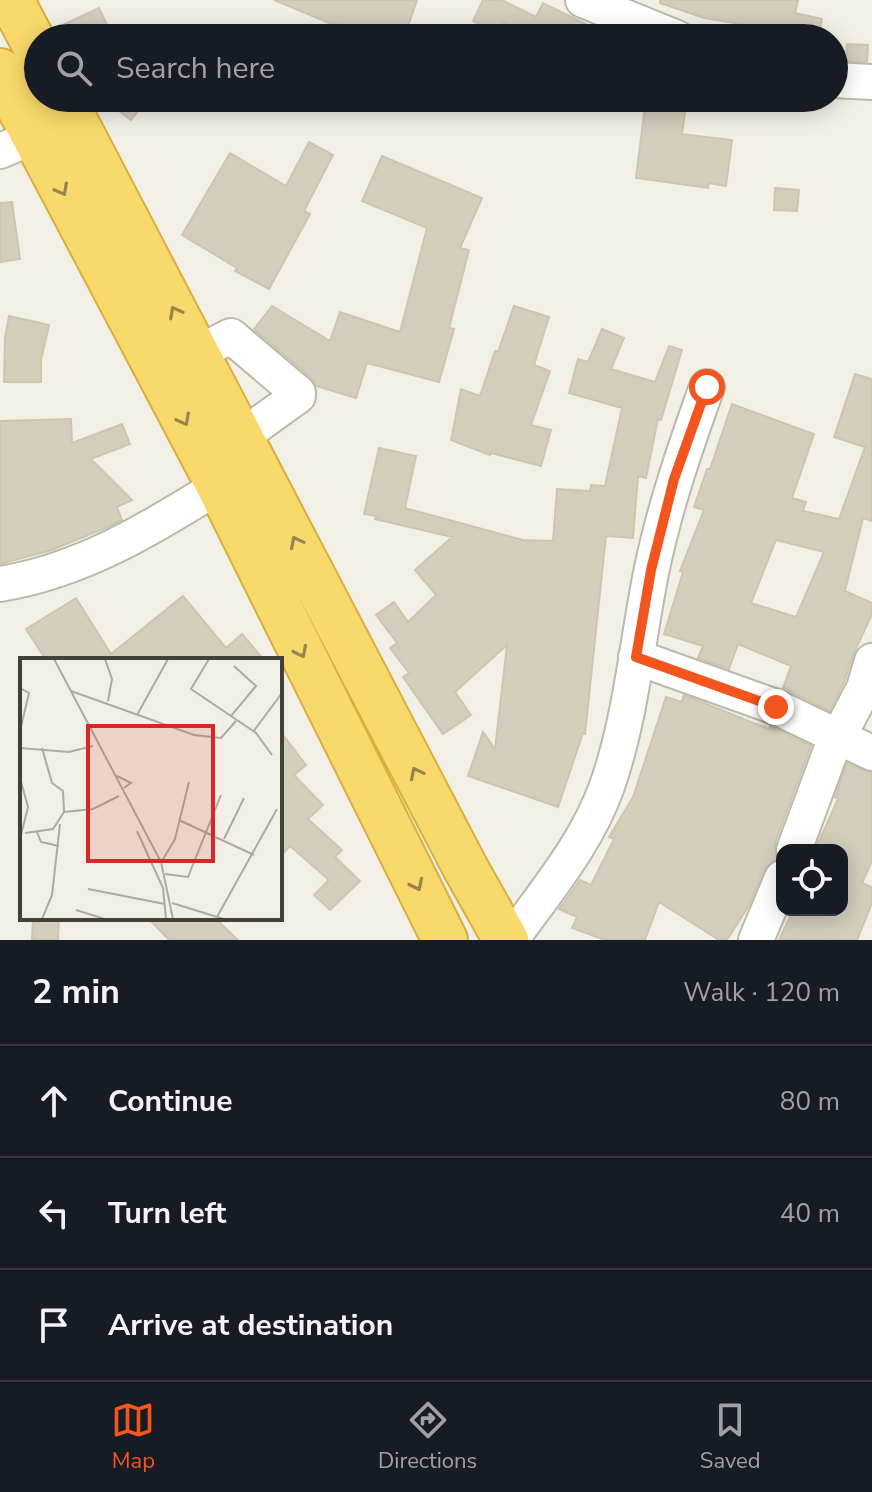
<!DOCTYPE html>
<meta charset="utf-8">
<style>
body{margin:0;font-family:"Nunito Sans",sans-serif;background:#20242c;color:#f1f3f6}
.controls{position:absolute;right:24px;bottom:24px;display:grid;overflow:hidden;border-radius:16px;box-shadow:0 4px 20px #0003}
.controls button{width:72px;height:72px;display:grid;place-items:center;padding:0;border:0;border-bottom:2px solid #363941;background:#171b24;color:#f1f3f6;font:40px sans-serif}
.stop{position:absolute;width:24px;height:24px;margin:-18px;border:6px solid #f2551d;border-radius:50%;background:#fff}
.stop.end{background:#f2551d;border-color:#fff;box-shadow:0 2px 8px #0008}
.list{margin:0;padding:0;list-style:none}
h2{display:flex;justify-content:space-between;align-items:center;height:104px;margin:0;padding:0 32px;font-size:34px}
h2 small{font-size:26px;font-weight:400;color:#9ea1a6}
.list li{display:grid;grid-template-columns:52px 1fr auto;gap:24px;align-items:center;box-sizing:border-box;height:112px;padding:0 32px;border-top:2px solid #363941}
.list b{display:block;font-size:30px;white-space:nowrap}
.list em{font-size:26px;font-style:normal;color:#9ea1a6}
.icon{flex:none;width:44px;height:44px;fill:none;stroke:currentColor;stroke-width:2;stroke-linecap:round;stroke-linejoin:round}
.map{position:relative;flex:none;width:872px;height:940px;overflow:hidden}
.search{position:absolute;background:#171b24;box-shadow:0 4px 20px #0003;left:24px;right:24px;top:24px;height:88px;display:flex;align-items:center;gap:20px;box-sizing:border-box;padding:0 28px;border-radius:44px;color:#9ea1a6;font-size:30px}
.sheet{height:440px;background:#171b24}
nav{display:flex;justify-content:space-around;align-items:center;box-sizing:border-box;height:112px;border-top:2px solid #363941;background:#171b24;font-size:22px;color:#9ea1a6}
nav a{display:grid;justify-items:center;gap:4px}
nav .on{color:#f2551d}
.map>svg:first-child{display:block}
.building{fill:#d3cdbc;stroke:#cec5af;stroke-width:2;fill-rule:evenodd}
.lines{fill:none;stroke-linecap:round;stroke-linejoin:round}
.minor-casing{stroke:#bdb9a9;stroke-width:38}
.highway-casing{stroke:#d8af3b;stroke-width:48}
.minor{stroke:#fff;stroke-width:34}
.highway{stroke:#f9d96b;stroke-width:44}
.oneway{stroke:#96854d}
.route{stroke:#f2551d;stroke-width:10}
.inset-road{fill:none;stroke:#adaa9f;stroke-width:2}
.view{fill:#d62828;fill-opacity:0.15;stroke:#d62828;stroke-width:4}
.inset-edge{fill:none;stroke:#454035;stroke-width:4}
</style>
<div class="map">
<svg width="872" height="940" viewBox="0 0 872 940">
<rect width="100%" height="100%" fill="#f2f0e6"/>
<!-- building -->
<path class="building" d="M 274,0 L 417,0 L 404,38 L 384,38 L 335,22 L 334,25 Z
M 483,0 L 502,0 L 536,17 L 543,3 L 614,38 L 526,38 L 528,34 L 503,22 L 498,33 L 473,21 Z
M 660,0 L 798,0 L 795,13 L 822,19 L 818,38 L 809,38 L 795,35 L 796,33 L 704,18 L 660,3 Z
M 99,8 L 110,31 L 96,38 L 59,38 L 54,29 Z
M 847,44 L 868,45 L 867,62 L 846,61 Z
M 102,98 L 148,98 L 131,120 Z
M 646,98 L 687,98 L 682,134 L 732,140 L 726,186 L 709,183 L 708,188 L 636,178 Z
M 309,142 L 333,155 L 304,211 L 310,214 L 269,289 L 235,271 L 237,268 L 182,235 L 230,153 L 286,186 Z
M 382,156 L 482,198 L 460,248 L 469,250 L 449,328 L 454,329 L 439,382 L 367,363 L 356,398 L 316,386 L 311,378 L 254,329 L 272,306 L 330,341 L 340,312 L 400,332 L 427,228 L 362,201 Z
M 775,188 L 799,190 L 797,211 L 774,210 Z
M 12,202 L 20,259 L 0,262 L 0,203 Z
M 514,306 L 549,317 L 534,365 L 550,371 L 531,425 L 551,430 L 541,466 L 491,453 L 490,455 L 451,440 L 461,389 L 480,396 L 495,351 L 498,352 Z
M 9,316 L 49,325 L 41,360 L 41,382 L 4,382 L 5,338 Z
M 602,329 L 624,338 L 611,369 L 655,382 L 669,346 L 682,350 L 661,420 L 658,419 L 646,478 L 638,476 L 633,538 L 606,536 L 585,734 L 583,733 L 558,807 L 468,776 L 483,732 L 495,749 L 507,645 L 455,692 L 471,715 L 443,734 L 403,677 L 409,673 L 390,648 L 397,643 L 376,615 L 394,602 L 408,622 L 436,595 L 415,570 L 452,537 L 375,519 L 376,516 L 364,514 L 379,448 L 416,456 L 405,508 L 523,540 L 553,541 L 557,489 L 590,491 L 591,485 L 605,486 L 622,408 L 569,393 L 578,359 L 588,362 Z
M 855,374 L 872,379 L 872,521 L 863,518 L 845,591 L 872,603 L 872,614 L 853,655 L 845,680 L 830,711 L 783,688 L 791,666 L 738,644 L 729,669 L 698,658 L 703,646 L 664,634 L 683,572 L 680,571 L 704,510 L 694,507 L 707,469 L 710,469 L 732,404 L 814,434 L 792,498 L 806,502 L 803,511 L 839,519 L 865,447 L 834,437 ZM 776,540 L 824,552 L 796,617 L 751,603 Z
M 71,419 L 72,443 L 122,424 L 130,444 L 91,459 L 132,500 L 117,507 L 122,520 L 110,526 L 52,550 L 0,564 L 0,421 Z
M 183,596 L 226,648 L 242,634 L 264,660 L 46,660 L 26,629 L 76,598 L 111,654 Z
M 684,695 L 769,729 L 770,726 L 811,746 L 775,843 L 777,859 L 764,870 L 748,907 L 727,940 L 719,940 L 659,902 L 645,940 L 605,940 L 572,928 L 577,917 L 559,909 L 580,880 L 591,885 L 614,839 L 609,837 L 633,797 L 666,697 L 682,702 Z
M 280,731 L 306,765 L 294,775 L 323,805 L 308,819 L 342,850 L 335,857 L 360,881 L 330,910 L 314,895 L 329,880 L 290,846 L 280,857 Z
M 847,763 L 872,773 L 872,861 L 862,883 L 872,887 L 872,903 L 857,940 L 779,940 L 793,910 L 842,910 L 842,850 L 815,850 L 838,799 L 835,797 Z
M 33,918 L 59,918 L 58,940 L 32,940 Z
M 148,918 L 215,918 L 238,940 L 169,940 Z"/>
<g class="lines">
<defs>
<path id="minor" d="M 583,0 L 677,38
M 834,80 L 872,82
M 0,151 L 34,137
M 197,353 L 231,336 L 298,393 L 298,396 L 241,437
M 0,584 C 81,571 150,529 219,486
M 636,657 L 776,707 L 872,753
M 794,850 L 830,753 L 864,688 L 872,661
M 511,940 C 546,891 587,843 607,786 C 631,718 637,643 651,573 C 664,509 685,448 707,387
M 756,940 L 782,878"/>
<path id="highway" d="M 11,0 L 38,51
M 0,71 L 219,486 L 445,940
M 63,98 L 466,869 L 506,940"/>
</defs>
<!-- minor casing -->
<use href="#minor" class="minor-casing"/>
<!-- highway casing -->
<use href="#highway" class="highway-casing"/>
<!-- minor -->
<use href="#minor" class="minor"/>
<!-- highway -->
<use href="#highway" class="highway"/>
</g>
<!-- one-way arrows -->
<defs><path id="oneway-chevron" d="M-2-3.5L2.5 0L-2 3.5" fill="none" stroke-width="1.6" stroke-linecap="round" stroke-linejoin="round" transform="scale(2)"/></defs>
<g class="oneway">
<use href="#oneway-chevron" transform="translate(62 190) rotate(62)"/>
<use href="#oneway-chevron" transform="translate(175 312) rotate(-118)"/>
<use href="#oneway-chevron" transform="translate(184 420) rotate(62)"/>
<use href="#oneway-chevron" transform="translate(296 542) rotate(-117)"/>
<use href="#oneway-chevron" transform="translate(301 652) rotate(64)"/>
<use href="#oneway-chevron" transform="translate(416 773) rotate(-117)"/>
<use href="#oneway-chevron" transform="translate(417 885) rotate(64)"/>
</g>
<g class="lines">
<!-- route -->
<path class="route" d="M 707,387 L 674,479 L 651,570 L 636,657 L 776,707"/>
</g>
<!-- overview -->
<g transform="translate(20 658)">
<rect width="262" height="262" fill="#f2f0e6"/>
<path class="inset-road" d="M 34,1 L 141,204 L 153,261M 85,1 L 92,21 L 88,43M 189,1 L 171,31 L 236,75 L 252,97M 0,30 L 9,35 L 0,73M 51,33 L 174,77 L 201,80 L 216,63M 117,57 L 148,1M 211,58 L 236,28 L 214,8M 233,74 L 262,35M 0,90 L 49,94 L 73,88M 97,118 L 111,125 L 104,130M 0,120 L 8,149 L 0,181M 44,154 L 73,151 L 99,138M 159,162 L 234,197M 117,173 L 143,230 L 146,261M 17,174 L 21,184 L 39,188M 5,175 L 33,171 L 44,154 L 43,133 L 32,125 L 22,90M 204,181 L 224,140M 142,203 L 155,181 L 169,124M 145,216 L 168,219 L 201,137M 68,231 L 145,246M 152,245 L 204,261M 56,252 L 85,261M 197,259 L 257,151M 22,261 L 32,237 L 40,166"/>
<path class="view" d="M 68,68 L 193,68 L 193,203 L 68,203 Z"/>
<rect width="262" height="262" class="inset-edge"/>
</g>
</svg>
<div class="controls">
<button><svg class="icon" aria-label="locate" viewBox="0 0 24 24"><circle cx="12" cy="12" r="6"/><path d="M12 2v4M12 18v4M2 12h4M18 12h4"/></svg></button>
</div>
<div class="stop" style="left:707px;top:387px"></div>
<div class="stop end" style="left:776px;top:707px"></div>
<div class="search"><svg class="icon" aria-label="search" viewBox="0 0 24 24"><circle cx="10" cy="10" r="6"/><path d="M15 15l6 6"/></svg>Search here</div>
</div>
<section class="sheet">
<h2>2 min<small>Walk · 120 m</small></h2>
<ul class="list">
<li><svg class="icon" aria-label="ahead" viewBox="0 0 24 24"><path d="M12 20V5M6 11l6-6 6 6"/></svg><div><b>Continue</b></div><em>80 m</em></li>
<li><svg class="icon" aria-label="left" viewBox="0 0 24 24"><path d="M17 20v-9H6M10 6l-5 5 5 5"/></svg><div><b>Turn left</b></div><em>40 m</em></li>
<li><svg class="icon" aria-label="arrive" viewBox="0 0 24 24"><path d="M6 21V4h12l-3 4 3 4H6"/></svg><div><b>Arrive at destination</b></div></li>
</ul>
</section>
<nav>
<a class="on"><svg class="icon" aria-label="map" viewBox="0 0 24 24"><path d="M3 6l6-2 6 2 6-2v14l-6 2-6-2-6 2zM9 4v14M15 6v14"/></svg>Map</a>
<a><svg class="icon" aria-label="directions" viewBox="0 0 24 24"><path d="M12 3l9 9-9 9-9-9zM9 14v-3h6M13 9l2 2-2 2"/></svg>Directions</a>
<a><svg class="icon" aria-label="saved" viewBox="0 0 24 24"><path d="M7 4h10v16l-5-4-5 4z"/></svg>Saved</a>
</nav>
